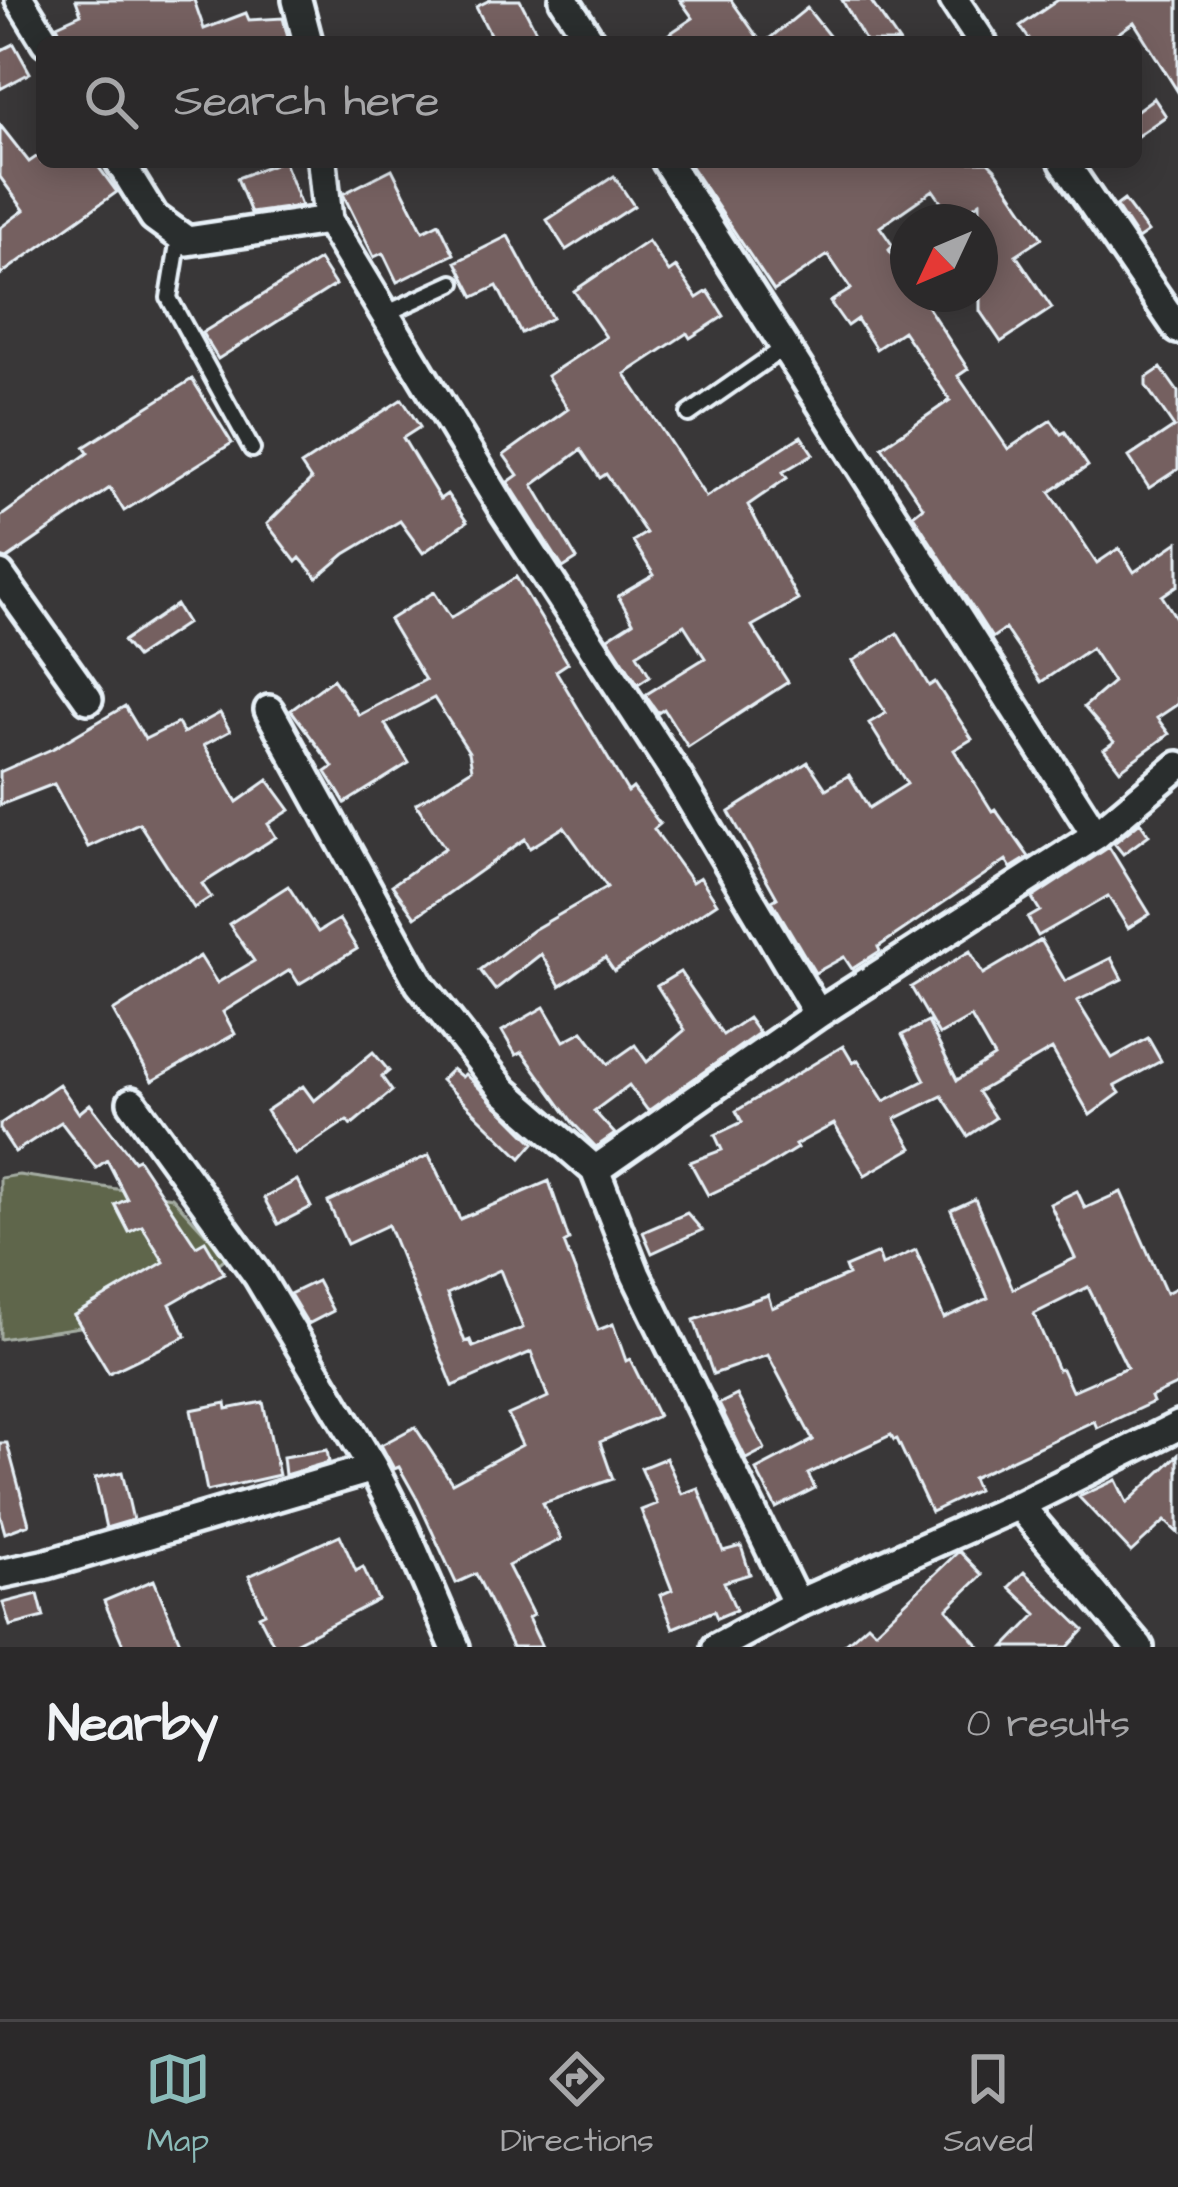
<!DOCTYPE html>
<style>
body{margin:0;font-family:"Architects Daughter",sans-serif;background:#333132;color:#f1f3f6}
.compass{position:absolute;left:890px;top:204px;width:108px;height:108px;border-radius:50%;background:#2b292a;box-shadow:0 6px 30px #0003;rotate:226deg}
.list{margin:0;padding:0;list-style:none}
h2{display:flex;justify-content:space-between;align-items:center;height:156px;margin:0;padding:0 48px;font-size:51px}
h2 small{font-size:39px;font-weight:400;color:#a6a6a8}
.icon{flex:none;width:66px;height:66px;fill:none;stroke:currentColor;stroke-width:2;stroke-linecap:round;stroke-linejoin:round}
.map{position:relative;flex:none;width:1178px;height:1647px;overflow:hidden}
.search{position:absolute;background:#2b292a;box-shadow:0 6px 30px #0003;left:36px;right:36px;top:36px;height:132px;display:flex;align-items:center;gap:30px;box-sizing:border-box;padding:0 42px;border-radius:18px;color:#a6a6a8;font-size:45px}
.sheet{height:372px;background:#2b292a}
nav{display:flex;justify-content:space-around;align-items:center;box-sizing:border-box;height:168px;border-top:3px solid #474547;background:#2b292a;font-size:33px;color:#a6a6a8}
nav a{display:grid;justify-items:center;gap:6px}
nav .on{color:#8bbbb9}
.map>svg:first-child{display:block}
.green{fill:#5f664c;stroke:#a4aca2;stroke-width:3}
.building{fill:#746160;stroke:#e8f1f8;stroke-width:3;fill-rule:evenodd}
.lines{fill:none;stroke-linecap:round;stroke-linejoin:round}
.lane-casing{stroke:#e8f1f8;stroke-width:22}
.street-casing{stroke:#e8f1f8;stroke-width:36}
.lane{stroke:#2a2d2e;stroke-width:14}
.street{stroke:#2a2d2e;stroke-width:27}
</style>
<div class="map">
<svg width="1178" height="1647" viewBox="0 0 1178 1647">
<rect width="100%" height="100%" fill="#393738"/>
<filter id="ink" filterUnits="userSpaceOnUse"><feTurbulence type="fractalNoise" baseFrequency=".00833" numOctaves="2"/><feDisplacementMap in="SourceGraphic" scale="24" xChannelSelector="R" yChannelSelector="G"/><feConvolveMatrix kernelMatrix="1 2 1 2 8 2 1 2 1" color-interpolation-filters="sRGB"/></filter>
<g filter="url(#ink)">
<!-- green -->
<path class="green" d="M 19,1175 L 172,1197 L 227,1257 L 153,1316 L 0,1339 L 0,1178 Z"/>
<!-- building -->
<path class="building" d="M 76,0 L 194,0 L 204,29 L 246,13 L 249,20 L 283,18 L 289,42 L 64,42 L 57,25 L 81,14 Z
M 490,0 L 520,0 L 536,31 L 513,42 L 494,42 L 476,7 Z
M 680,0 L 731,0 L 761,42 L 657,42 L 693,18 Z
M 842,0 L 870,0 L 899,42 L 866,42 Z
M 1058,0 L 1178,0 L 1178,92 L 1134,22 L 1106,42 L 1031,42 L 1020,26 Z
M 807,8 L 834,42 L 765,42 Z
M 14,44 L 30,73 L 0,89 L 0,51 Z
M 1154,98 L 1166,116 L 1136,137 L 1136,111 Z
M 0,125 L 29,162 L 42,153 L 42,162 L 95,162 L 117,192 L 0,275 L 0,228 L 24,210 L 0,177 Z
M 279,162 L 284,162 L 301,206 L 251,213 L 237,178 Z
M 688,162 L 988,162 L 995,169 L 1042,238 L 1016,255 L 1052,308 L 1001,342 L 980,311 L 980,202 L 954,220 L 933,190 L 880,227 L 893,246 L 889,250 L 908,278 L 908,294 L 919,294 L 931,312 L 968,369 L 958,376 L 1008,449 L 1051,420 L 1061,434 L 1065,432 L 1088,466 L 1050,492 L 1097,563 L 1119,548 L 1134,572 L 1178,542 L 1178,585 L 1162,596 L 1178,621 L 1178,704 L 1157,718 L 1169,734 L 1120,770 L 1104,749 L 1114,742 L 1084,707 L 1113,682 L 1091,648 L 1041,682 L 1005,629 L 992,638 L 913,515 L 923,507 L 882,447 L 950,400 L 903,331 L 876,349 L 857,319 L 847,326 L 830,302 L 851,289 L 828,255 L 774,291 Z
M 392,169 L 423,231 L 439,223 L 454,254 L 397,282 L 383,253 L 374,257 L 343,194 Z
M 614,176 L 634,206 L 566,250 L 547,220 Z
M 1124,200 L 1148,232 L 1138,239 L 1116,206 Z
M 508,236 L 552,318 L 521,333 L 497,286 L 474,297 L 456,262 Z
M 648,241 L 669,272 L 676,267 L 697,298 L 708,291 L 724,316 L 690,338 L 687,333 L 625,374 L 706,497 L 801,436 L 813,454 L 783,472 L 787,478 L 748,505 L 798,600 L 752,626 L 788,682 L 688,747 L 664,709 L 658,713 L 645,695 L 705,658 L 684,625 L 637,654 L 650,676 L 638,684 L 608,638 L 633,622 L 618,596 L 654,575 L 633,541 L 646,533 L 606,474 L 600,478 L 581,450 L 533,485 L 577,559 L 563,568 L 508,482 L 518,475 L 504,455 L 568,409 L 547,376 L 606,337 L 574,291 Z
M 319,260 L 335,285 L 218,359 L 202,333 Z
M 1161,368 L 1178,392 L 1178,469 L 1149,488 L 1129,457 L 1174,427 L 1146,386 L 1146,378 Z
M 192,379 L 232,443 L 124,511 L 110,488 L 7,559 L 0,557 L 0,517 L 88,453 L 84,447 Z
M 402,399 L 420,427 L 403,438 L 440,499 L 447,494 L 467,522 L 423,553 L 400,521 L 345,554 L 317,578 L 300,558 L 296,562 L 267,524 L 311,480 L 301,465 Z
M 516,577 L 568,663 L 556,671 L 628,792 L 633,788 L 660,824 L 654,829 L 692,882 L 700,877 L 717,903 L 614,971 L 605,958 L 560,986 L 541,954 L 495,990 L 480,970 L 533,930 L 607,887 L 564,827 L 530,848 L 525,839 L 415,917 L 392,885 L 445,848 L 416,804 L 472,769 L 469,752 L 434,698 L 385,724 L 409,763 L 345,803 L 326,772 L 333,767 L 291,710 L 333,679 L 359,715 L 425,680 L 389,620 L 434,592 L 451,618 Z
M 176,605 L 187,623 L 136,657 L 123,641 Z
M 897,633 L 929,686 L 935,682 L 972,739 L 954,750 L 992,811 L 995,809 L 1029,857 L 1011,868 L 1006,860 L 878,947 L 880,951 L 852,969 L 844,957 L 815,973 L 772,901 L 777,898 L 729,812 L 808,762 L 826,789 L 849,775 L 869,808 L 907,784 L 869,723 L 886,713 L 853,661 Z
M 125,706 L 145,739 L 178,723 L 183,733 L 220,713 L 230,731 L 204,745 L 237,802 L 268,780 L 290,810 L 268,824 L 276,837 L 202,884 L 211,897 L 194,908 L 139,823 L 88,847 L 54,784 L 0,805 L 0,772 L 54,748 Z
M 1140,822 L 1149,835 L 1123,854 L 1114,843 Z
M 1109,847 L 1150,914 L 1128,928 L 1108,896 L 1038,936 L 1028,918 L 1040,911 L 1032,898 Z
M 288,886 L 318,932 L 339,919 L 357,949 L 299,984 L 290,970 L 223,1012 L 235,1034 L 152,1081 L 113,1011 L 200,956 L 217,983 L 254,961 L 229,924 Z
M 1041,940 L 1065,981 L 1111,958 L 1122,979 L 1077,1001 L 1112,1058 L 1148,1038 L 1161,1061 L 1115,1086 L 1120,1093 L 1090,1115 L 1052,1049 L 978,1092 L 995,1118 L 968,1136 L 942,1096 L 895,1119 L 912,1148 L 865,1175 L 834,1124 L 795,1145 L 797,1148 L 763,1169 L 708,1195 L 690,1162 L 722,1150 L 715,1135 L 742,1122 L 736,1111 L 843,1046 L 853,1063 L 858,1060 L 884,1101 L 925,1080 L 902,1035 L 928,1022 L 957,1080 L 994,1057 L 971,1017 L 939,1035 L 911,987 L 970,951 L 983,974 Z
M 680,972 L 723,1035 L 748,1018 L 759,1033 L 648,1111 L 629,1085 L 594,1111 L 615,1134 L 596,1147 L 573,1123 L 522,1052 L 516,1055 L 502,1031 L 544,1007 L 564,1041 L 583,1031 L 608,1064 L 635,1045 L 647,1062 L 685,1030 L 657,986 Z
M 373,1052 L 389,1071 L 382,1077 L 392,1091 L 351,1125 L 347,1120 L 295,1155 L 266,1111 L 303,1086 L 314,1101 Z
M 452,1069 L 462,1077 L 465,1074 L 534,1143 L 521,1158 L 441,1080 Z
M 59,1084 L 79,1113 L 90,1104 L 134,1161 L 138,1159 L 196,1246 L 205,1241 L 224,1273 L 170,1304 L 186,1336 L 109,1373 L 74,1315 L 164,1262 L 142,1226 L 129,1232 L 115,1205 L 127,1199 L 107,1160 L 96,1168 L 61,1122 L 15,1152 L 0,1129 L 0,1124 Z
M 429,1155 L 460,1219 L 549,1181 L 569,1240 L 564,1243 L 598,1330 L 613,1324 L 626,1361 L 630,1359 L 658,1416 L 600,1442 L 613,1479 L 543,1503 L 561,1539 L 508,1566 L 533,1615 L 528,1618 L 542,1647 L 512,1647 L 476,1574 L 456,1583 L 418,1501 L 399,1467 L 394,1469 L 381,1445 L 415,1427 L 452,1483 L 522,1445 L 508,1415 L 548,1397 L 531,1352 L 453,1386 L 388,1225 L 347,1244 L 328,1202 ZM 500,1270 L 523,1328 L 473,1347 L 470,1340 L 465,1342 L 447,1294 Z
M 297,1180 L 311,1207 L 278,1224 L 264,1198 Z
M 1077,1191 L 1085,1208 L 1121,1192 L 1166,1293 L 1178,1287 L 1178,1384 L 1151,1397 L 1153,1402 L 1097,1428 L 1094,1421 L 972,1478 L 977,1490 L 931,1512 L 897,1439 L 894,1440 L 891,1435 L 808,1474 L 815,1488 L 776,1508 L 756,1470 L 813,1440 L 768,1355 L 713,1374 L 694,1320 L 768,1295 L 772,1308 L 848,1275 L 845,1267 L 878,1253 L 882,1265 L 916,1250 L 944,1318 L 988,1298 L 951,1210 L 975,1199 L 1013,1289 L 1075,1258 L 1050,1204 ZM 1088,1287 L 1127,1367 L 1072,1391 L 1062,1369 L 1058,1370 L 1034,1314 Z
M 687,1213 L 702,1230 L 652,1253 L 643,1232 Z
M 317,1281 L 333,1311 L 308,1324 L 290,1294 Z
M 737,1395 L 765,1449 L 746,1459 L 719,1404 Z
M 263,1402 L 279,1475 L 207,1491 L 191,1410 L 226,1403 L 227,1409 Z
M 0,1443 L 7,1443 L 29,1524 L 5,1533 L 0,1515 Z
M 327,1450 L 329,1462 L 285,1475 L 283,1457 Z
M 1178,1455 L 1178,1533 L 1165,1521 L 1131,1552 L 1079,1497 L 1116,1480 L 1127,1503 Z
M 666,1458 L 682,1494 L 698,1488 L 723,1551 L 741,1546 L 750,1574 L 724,1582 L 736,1610 L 717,1618 L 714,1611 L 673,1628 L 660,1595 L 672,1590 L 641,1510 L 657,1504 L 641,1468 Z
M 122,1472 L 133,1520 L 106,1528 L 95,1478 Z
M 340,1535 L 356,1571 L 363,1567 L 378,1600 L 287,1647 L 275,1647 L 259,1616 L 265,1613 L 249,1576 Z
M 959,1551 L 982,1575 L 947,1609 L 980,1647 L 842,1647 L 868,1624 L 875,1631 Z
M 1024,1572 L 1084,1630 L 1068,1647 L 1005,1647 L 1037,1614 L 1009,1587 Z
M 154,1580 L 182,1647 L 124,1647 L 104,1601 Z
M 38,1594 L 44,1617 L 10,1626 L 3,1603 Z"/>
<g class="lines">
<defs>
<path id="lane" d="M 179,238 L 169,298 L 252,449
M 385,314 L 453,283
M 689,414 L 785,347"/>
<path id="street" d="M 20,0 L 46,42
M 297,0 L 308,42
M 564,0 L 591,42
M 954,0 L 982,42
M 120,162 L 154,217 L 187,241 L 328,220
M 322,162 L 328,220 L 505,512 L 675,773 L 818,1014
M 667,162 L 1096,835
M 1064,162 L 1178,329
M 0,575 L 88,699
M 269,710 L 420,984 L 504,1091 L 595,1170 L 636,1275 L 797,1604
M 132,1102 L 258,1276 L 373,1468
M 595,1170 L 818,1014 L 1096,835 L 1178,766
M 1019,1505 L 1139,1647
M 0,1574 L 47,1564 L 373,1468 L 403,1527 L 455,1647
M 717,1647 L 797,1604 L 1019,1505 L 1178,1426"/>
</defs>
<!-- lane casing -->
<use href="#lane" class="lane-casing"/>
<!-- street casing -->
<use href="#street" class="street-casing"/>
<!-- lane -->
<use href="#lane" class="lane"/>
<!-- street -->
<use href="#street" class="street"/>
</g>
</g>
</svg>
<svg class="compass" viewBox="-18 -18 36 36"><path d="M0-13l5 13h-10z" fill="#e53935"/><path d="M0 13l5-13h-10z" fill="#a6a6a8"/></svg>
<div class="search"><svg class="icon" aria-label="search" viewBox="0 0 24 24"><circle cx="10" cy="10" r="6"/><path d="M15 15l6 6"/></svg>Search here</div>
</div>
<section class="sheet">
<h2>Nearby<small>0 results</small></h2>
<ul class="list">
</ul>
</section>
<nav>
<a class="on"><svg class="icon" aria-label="map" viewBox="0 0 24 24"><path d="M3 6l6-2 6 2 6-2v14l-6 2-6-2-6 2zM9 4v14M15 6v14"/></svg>Map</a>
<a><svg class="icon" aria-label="directions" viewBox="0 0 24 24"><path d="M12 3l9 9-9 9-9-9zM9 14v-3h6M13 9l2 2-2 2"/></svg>Directions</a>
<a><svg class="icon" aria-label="saved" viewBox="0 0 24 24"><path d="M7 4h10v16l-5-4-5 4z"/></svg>Saved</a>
</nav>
